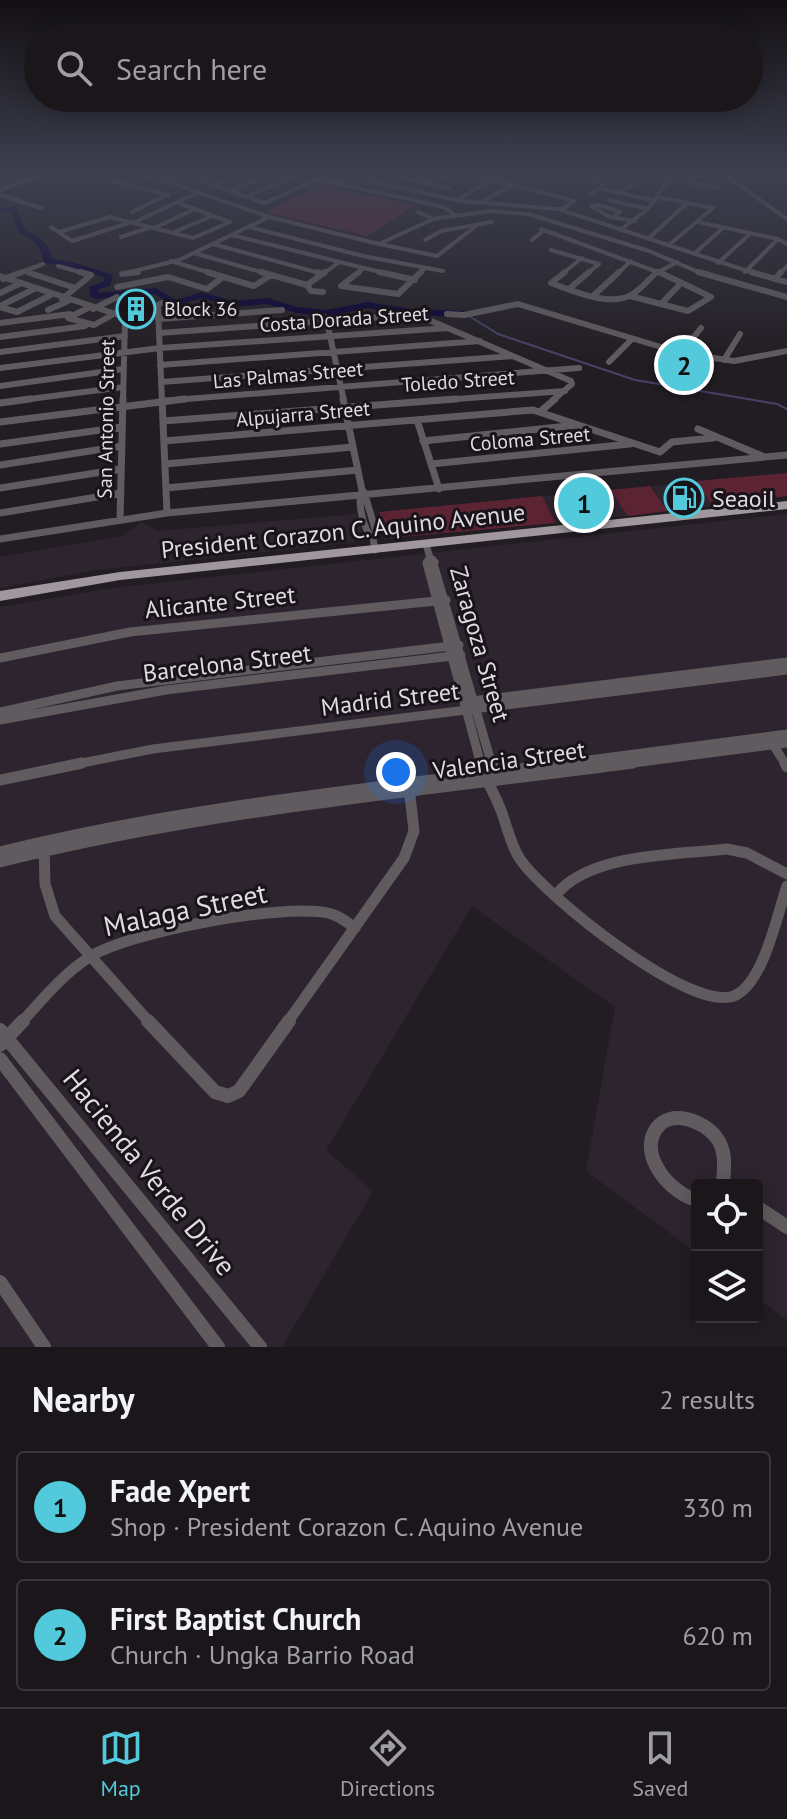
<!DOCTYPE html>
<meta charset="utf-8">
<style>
body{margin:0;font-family:"PT Sans",sans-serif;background:#272327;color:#f1f3f6}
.controls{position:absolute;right:24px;bottom:24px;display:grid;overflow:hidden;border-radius:8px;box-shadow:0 4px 20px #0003}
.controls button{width:72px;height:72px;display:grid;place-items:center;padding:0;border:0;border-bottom:2px solid #383539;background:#1a161a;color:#f1f3f6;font:40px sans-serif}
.you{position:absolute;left:396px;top:772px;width:28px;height:28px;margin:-20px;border:6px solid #fff;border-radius:50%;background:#1a73e8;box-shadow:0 0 0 12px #1a73e833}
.badge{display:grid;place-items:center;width:52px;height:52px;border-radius:50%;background:#53cadc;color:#111;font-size:26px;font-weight:700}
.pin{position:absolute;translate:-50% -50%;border:4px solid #fff;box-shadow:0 2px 8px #0006}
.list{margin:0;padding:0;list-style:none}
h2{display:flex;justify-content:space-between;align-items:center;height:104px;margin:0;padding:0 32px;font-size:34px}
h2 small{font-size:26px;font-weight:400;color:#9f9fa2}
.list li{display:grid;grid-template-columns:52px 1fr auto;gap:24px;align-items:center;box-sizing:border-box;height:112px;margin:0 16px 16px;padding:0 16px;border:2px solid #383539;border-radius:8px}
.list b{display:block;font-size:30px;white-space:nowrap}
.list p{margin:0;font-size:26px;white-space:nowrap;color:#9f9fa2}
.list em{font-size:26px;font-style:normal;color:#9f9fa2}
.icon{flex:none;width:44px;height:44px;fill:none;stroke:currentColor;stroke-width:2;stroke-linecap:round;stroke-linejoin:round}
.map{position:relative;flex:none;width:787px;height:1347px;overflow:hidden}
.search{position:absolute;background:#1a161a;box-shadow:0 4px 20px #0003;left:24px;right:24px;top:24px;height:88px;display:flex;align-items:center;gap:20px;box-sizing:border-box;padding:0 28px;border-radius:44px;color:#9f9fa2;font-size:30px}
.sheet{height:360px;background:#1a161a}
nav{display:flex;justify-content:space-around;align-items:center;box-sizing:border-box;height:112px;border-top:2px solid #383539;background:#1a161a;font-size:22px;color:#9f9fa2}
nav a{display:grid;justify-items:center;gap:4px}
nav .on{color:#53cadc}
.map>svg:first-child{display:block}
.built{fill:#2e2430}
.green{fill:#5c2333}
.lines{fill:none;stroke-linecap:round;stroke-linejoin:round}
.stream{stroke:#484267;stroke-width:2}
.river{fill:#070133;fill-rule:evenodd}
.street-far5{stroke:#605b5e;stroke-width:4}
.street-far4{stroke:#605b5e;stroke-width:6}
.street-far3{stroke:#605b5e;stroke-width:7}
.street-far2{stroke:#605b5e;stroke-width:9}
.street-far1{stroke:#605b5e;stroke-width:11}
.street{stroke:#605b5e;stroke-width:14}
.secondary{fill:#847d81;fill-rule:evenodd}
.primary{fill:#a1989d;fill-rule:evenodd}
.labels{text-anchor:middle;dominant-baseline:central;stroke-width:6;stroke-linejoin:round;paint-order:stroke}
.far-poi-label{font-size:20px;fill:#dfdbe0;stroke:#19141a;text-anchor:start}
.far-street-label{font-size:20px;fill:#dfdbe0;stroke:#19141a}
.poi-label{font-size:24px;fill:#dfdbe0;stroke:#19141a;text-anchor:start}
.street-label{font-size:24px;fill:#dfdbe0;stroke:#19141a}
.near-street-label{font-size:28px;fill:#dfdbe0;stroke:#19141a}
</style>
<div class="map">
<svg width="787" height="1347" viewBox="0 0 787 1347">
<rect width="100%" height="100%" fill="#221d23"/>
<!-- built -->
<path class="built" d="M 696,481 L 713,506 L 668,511 L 651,486 Z
M 610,490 L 628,516 L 556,523 L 542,496 Z
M 357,514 L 362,534 L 355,542 L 96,570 L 0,588 L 0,557 L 123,536 L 141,522 L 158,531 Z
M 787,514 L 787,1320 L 757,1298 L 757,1185 L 697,1185 L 697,1253 L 586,1171 L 615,1007 L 472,906 L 326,1150 L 373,1191 L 282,1347 L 0,1347 L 0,607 L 112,588 Z"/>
<!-- green -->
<path class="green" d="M 320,185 L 415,205 L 367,236 L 266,212 Z
M 787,473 L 787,496 L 713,506 L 696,481 Z
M 650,486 L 668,511 L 628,516 L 610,490 Z
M 542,496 L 556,523 L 390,538 L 379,512 Z"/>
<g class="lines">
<!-- stream -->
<path class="stream" d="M 469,316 L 498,334 L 635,380 L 777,404 L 787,409"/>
<!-- river -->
<path class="river" d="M 16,206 L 25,230 C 36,234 53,246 51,259 L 76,263 L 113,275 L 110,286 L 98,289 L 99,293 L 156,288 L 176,300 L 202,292 L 232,301 L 268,298 L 297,307 L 327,310 L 368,302 L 411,309 L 465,311 L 470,314 L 465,317 L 411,315 L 368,308 L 327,316 L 296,313 L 267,304 L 231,307 L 202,298 L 175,306 L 154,294 L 95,299 L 90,296 L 89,287 L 103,282 L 105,278 L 72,267 L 44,263 C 42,248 34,239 19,233 L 10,211 L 0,212 L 0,208 Z"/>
<!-- street-far5 -->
<path class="street-far5" d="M 128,172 L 168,182 L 269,217 L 379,244 L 433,219 L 490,211 L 528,214 L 649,251 L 703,274
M 214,172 L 199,180 L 265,203 L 332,172
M 381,172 L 449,188
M 464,172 L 574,201 L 561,210
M 581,172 L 597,176 L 596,181 L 605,184 L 599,188 L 655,201
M 683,172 L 713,177
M 721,172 L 787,219
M 426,174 L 461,181
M 696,174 L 690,183 L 719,187
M 317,179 L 444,207 L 456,216
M 98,180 L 118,172
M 109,180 L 169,195
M 370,181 L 460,201 L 558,209 L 757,274
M 166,182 L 187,172
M 336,183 L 359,172
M 214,185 L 245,172
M 230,191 L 269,175
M 619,193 L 638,181
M 0,195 L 41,208
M 590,195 L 599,188
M 246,197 L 304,172
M 658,197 L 713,208 L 670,244
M 458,199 L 492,180
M 609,200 L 648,209
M 484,201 L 512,185
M 178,203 L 230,222
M 132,212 L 167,195
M 418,212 L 433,219
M 615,216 L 620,212 L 599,205 L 591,206 L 610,217 L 635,221
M 135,222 L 197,193
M 698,222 L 778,239 L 787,244
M 51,227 L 72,241 L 132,222
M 249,227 L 363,256 L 443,271
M 154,228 L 195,209
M 541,229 L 663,274
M 620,230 L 648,209 L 670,178 L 636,172
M 59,232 L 110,217 L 193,238 L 230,222
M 172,233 L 212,216
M 232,235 L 388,274
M 121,237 L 151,227
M 650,237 L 687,203
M 425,240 L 441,231 L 492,222
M 532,240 L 544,230
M 213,244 L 323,274
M 379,244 L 437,256 L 476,226
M 551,250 L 599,264 L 587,274
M 194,253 L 268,274
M 694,254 L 724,227
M 171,261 L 214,274
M 718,263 L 751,233
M 58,266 L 87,274
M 24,271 L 33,274
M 745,272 L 778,239
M 16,274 L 43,264
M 122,274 L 179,260 L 269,217
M 323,274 L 338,263
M 357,274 L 363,269
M 419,274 L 425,268
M 562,274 L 582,258
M 617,274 L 631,261
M 655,274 L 677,262
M 780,274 L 787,266"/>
<!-- street-far4 -->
<path class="street-far4" d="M 27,272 L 75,288
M 207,272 L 254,286 L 271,275
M 261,272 L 307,285
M 316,272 L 323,274
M 359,272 L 341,286 L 398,294 L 421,272
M 379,272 L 415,280
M 565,272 L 551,283 C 574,291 610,308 633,294 C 642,288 649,279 657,272
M 698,272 L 787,297
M 751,272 L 787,282
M 122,274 L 138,272
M 0,276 L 128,318 L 162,303
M 3,279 L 22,272
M 775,279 L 781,272
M 117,287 L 168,277 L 207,289 L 223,277
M 570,288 L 589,272
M 323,292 L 311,291 L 307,285 L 325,272
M 0,293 L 19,284
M 594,295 L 619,272
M 630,296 L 688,311 L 711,297 L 659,272
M 62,299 L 91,275 L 80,272
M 661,304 L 681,283
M 0,306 L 34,289
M 0,307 L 17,312 L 51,295
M 88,308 L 68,318 L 94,325 L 146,296
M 158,308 L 162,401
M 93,309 L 117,297
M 48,310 L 68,301
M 447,314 L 464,315 L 518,304 L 681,353 L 734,361 L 787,351
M 326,317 L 344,401
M 158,319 L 282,310
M 0,323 L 70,314
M 159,333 L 396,316 L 422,317 L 571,381 L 572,384 L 552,401
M 0,337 L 85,326
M 0,352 L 125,336
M 681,353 L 701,328
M 724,360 L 740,334
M 609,362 L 631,340
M 160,365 L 480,341
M 0,368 L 160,348 L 448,328
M 161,382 L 513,356
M 0,386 L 123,369
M 14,401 L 123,387
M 123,401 L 125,320
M 161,401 L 579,368
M 429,401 L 565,391"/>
<!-- street-far3 -->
<path class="street-far3" d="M 162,399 L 167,513
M 343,399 L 362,490 C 357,502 363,530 373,538 L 375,550
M 0,403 L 30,399
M 541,411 L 555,399
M 417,420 L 439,489
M 163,421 L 456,399
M 0,422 L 185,399
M 698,429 L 762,456
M 164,441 L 533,410 L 660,452
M 423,441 L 578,425
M 0,444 L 122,427
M 660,452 L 672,442 L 713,438
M 165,464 L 353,447
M 431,464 L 630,444
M 0,465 L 122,446
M 0,488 L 121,469
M 166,488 L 358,470
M 364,492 L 376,532 L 373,538
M 0,513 L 121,493
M 120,520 L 123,399
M 0,539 L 167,513 L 787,455
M 426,544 L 430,558 L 435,562
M 428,562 L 430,558"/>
<!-- street-far2 -->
<path class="street-far2" d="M 429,560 L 427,563 L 481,765
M 432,560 L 492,765
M 0,658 L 130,632 L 446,600
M 464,702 L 787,662
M 0,712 L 117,686 L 459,645
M 0,720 L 166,690 L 461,655
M 772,743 L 786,765
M 72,765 L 153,749 L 787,670
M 551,765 L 787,734
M 618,765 L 787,743"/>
<!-- street-far1 -->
<path class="street-far1" d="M 481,763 C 485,780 494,792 500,808 C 507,825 510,844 520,859 C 544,895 695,1017 736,995 C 764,981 777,915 787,886
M 492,763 L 495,775
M 785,763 L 787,767
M 0,780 L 82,763
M 44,847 L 45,884 L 55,916 L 150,1023
M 0,852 C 185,806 377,788 566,763
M 0,862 C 207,810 422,791 633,763
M 555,896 C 588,853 676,855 727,849 L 747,853 L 787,874
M 21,1023 C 41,1001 62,975 88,958 C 127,932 282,903 328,913 C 338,915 347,922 355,928
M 287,1023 L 404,858 L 414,831 L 409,787"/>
<!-- street -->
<path class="street" d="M 148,1021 L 215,1092 L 228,1096 L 239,1091 L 289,1021
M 0,1030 L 260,1347
M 0,1045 L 23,1021
M 0,1059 L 218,1347
M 697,1200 C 671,1194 638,1156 656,1129 C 670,1108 704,1121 716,1137 C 727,1151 724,1168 723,1185
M 757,1207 L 787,1227
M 0,1282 L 44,1347"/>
<!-- secondary -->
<path class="secondary" d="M 44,172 L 52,172 L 0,192 L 0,188 Z"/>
<!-- primary -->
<path class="primary" d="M 787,501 L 787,509 L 120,580 L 0,601 L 0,591 L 120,572 Z"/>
</g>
<!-- sky -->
<linearGradient id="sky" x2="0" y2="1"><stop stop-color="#131013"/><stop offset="0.48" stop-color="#3e4050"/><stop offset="1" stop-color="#3e4050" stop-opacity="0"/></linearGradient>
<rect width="787" height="361" fill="url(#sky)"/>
<!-- icons -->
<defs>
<symbol id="building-ring" viewBox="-11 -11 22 22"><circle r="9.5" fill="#19141a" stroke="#53cadc" stroke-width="1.5"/><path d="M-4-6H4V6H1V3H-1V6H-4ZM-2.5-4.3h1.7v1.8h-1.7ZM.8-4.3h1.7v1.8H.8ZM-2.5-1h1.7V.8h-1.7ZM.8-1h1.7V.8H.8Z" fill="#53cadc"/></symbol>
<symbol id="fuel-ring" viewBox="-11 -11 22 22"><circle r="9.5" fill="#19141a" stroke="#53cadc" stroke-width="1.5"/><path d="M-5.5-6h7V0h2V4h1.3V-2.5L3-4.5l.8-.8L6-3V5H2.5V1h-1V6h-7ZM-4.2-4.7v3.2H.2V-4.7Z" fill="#53cadc"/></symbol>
</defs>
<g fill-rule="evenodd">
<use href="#building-ring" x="114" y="287" width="44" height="44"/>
<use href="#fuel-ring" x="662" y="476" width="44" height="44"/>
</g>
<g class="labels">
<!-- far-poi labels -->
<g class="far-poi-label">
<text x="164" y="309">Block 36</text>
</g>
<!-- far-street labels -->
<g class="far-street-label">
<text transform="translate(344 319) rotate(-4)">Costa Dorada Street</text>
<text transform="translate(288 375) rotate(-5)">Las Palmas Street</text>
<text transform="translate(458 381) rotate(-4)">Toledo Street</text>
<text transform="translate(303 414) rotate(-5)">Alpujarra Street</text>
<text transform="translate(106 419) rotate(-89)">San Antonio Street</text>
<text transform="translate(530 439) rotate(-5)">Coloma Street</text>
</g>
<!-- poi labels -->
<g class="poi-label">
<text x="712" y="498">Seaoil</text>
</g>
<!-- street labels -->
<g class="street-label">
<text transform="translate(343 531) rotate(-6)">President Corazon C. Aquino Avenue</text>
<text transform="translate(220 602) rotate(-6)">Alicante Street</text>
<text transform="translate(480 644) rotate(74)">Zaragoza Street</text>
<text transform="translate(227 663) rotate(-7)">Barcelona Street</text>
<text transform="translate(390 699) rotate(-7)">Madrid Street</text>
<text transform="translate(509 760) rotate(-8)">Valencia Street</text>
</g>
<!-- near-street labels -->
<g class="near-street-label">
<text transform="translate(185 909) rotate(-12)">Malaga Street</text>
<text transform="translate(150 1172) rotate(51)">Hacienda Verde Drive</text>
</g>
</g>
</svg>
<div class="controls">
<button><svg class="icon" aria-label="locate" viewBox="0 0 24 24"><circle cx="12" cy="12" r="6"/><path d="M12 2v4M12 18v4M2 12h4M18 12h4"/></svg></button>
<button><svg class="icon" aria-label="layers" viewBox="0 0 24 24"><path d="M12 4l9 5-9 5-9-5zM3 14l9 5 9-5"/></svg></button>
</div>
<div class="you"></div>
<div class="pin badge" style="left:584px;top:503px">1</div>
<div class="pin badge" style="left:684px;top:365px">2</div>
<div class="search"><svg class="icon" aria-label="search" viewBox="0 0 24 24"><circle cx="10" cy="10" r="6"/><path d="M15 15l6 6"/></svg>Search here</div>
</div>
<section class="sheet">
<h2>Nearby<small>2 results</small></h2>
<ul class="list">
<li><span class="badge">1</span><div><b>Fade Xpert</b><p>Shop · President Corazon C. Aquino Avenue</p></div><em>330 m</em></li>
<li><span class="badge">2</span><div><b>First Baptist Church</b><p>Church · Ungka Barrio Road</p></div><em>620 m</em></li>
</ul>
</section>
<nav>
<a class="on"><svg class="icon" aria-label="map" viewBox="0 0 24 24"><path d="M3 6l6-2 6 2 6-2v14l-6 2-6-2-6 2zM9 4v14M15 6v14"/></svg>Map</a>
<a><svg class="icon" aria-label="directions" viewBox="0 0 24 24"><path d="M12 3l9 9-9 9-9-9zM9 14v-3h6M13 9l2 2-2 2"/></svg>Directions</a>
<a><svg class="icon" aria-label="saved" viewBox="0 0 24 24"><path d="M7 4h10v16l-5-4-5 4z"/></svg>Saved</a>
</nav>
